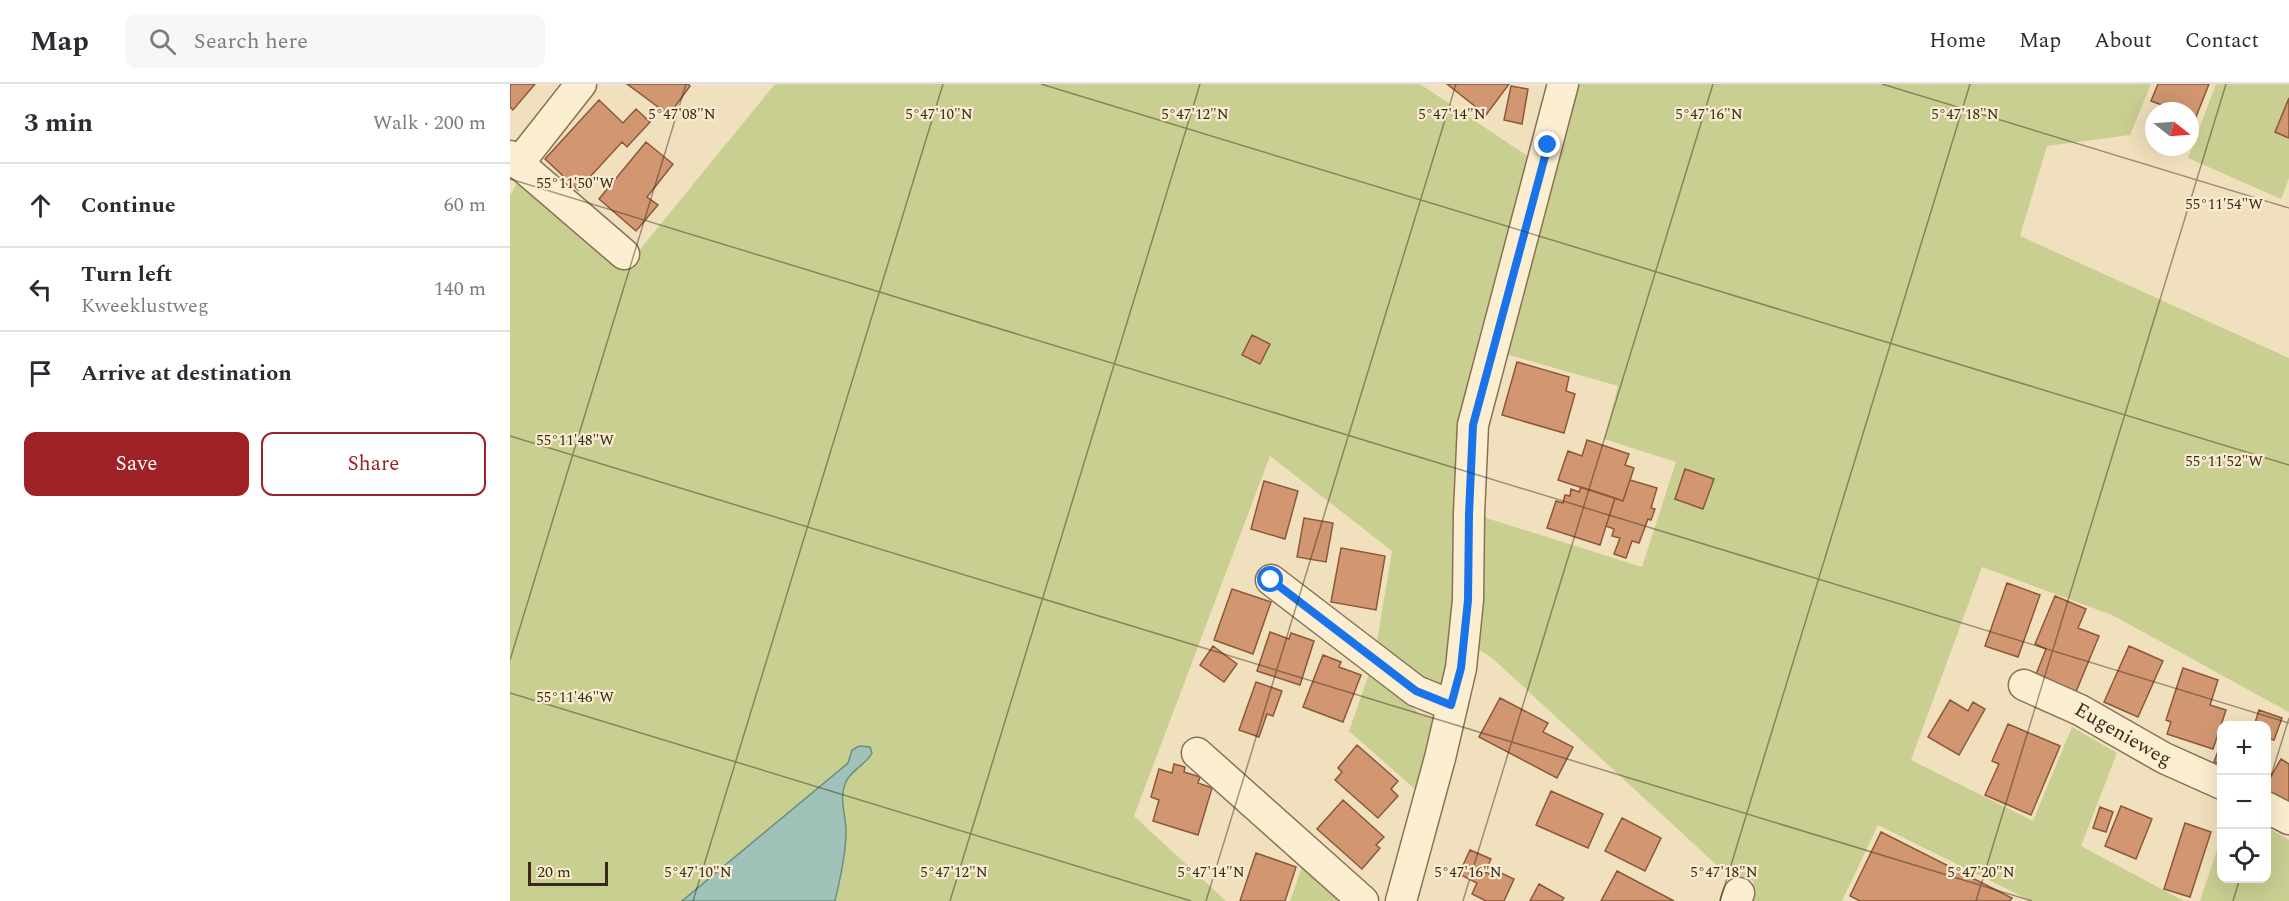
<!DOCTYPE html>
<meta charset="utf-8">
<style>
body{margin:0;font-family:Spectral,serif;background:#f7f7f7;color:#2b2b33}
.controls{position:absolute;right:18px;bottom:18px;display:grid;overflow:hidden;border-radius:12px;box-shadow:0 6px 24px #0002}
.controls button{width:54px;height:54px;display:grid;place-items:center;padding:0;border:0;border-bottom:2px solid #e1e1e2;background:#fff;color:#2b2b33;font:30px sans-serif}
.compass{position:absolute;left:1635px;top:18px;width:54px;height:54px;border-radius:50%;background:#fff;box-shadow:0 6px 24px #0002;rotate:107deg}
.scale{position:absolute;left:18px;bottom:15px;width:80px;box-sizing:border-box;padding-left:6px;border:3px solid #38291b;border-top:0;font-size:16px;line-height:21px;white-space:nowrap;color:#38291b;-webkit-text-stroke:4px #f8ebce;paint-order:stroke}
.stop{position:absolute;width:18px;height:18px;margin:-14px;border:4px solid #1a73e8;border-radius:50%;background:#fff}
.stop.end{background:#1a73e8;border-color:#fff;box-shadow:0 2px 6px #0008}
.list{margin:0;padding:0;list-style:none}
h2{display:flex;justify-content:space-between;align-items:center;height:78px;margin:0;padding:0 24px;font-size:26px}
h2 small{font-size:20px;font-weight:400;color:#7c7c81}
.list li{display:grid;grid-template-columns:39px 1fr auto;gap:18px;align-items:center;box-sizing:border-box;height:84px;padding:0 24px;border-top:2px solid #e1e1e2}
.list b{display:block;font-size:22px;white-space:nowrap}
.list p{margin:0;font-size:20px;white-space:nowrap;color:#7c7c81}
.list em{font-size:20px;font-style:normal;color:#7c7c81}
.actions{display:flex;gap:12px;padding:18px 24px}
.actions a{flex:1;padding:14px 0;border:2px solid #9d2125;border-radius:12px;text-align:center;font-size:21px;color:#9d2125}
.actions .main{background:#9d2125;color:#fff}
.icon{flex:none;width:33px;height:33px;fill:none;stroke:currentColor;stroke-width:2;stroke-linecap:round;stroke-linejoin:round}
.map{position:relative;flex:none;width:1779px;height:817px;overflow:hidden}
header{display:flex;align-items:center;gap:36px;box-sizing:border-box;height:84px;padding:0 30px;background:#fff;border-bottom:2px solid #e1e1e2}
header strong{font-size:28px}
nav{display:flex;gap:33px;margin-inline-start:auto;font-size:21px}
.search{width:420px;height:54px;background:#f7f7f7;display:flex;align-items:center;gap:15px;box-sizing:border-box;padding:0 21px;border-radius:12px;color:#7c7c81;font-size:22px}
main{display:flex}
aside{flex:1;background:#fff}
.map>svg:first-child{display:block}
.green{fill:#c9cf91}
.water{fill:#a1c2b8;stroke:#689085;stroke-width:1.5}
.building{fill:#d29771;stroke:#8b583a;stroke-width:1.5}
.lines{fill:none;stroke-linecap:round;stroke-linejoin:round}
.street-casing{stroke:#8a7055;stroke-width:33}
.street{stroke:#fbeed1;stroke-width:30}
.route{stroke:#1a73e8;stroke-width:8}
.ticks{fill:none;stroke:#38291b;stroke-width:1.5;stroke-opacity:0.45}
.labels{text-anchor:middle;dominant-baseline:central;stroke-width:4.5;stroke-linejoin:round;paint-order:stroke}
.street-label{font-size:20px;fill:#38291b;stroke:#f8ebce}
.ticks-label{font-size:15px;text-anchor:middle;fill:#38291b;stroke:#f8ebce;stroke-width:4.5;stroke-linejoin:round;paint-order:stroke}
</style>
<header>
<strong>Map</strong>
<div class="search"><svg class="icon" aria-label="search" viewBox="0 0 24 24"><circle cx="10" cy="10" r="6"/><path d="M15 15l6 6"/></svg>Search here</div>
<nav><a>Home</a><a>Map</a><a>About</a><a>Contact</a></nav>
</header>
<main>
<aside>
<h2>3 min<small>Walk · 200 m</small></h2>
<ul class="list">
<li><svg class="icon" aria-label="ahead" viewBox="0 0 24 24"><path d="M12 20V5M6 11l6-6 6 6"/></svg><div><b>Continue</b></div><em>60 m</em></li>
<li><svg class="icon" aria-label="left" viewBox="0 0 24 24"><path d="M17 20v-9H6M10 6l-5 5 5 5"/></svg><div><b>Turn left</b><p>Kweeklustweg</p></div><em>140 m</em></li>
<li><svg class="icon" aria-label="arrive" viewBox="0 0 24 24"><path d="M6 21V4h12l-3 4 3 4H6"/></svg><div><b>Arrive at destination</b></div></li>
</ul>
<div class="actions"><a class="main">Save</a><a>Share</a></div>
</aside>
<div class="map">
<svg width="1779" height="817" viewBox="0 0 1779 817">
<rect width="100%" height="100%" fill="#f1e0bd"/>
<!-- green -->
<path class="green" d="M 265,0 L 910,0 L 1022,75 L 950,513 L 935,616 L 864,575 L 882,467 L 760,372 L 624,732 L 716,817 L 0,817 L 0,112 L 11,91 L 114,185 Z
M 1059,0 L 1641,0 L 1620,51 L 1537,62 L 1510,152 L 1779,274 L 1779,628 L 1602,531 L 1472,483 L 1401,676 L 1523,737 L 1562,643 L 1607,669 L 1571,762 L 1674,817 L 1521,817 L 1368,741 L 1332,817 L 1238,817 L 1244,797 L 1211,785 L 982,574 L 961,560 L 967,431 L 1132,483 L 1166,378 L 1094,355 L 1108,302 L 989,268 Z
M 1706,0 L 1779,0 L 1779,94 L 1771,115 L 1678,74 Z
M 860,587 L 911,631 L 927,634 L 913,712 L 839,647 Z
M 1757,743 L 1779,756 L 1779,817 L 1690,817 L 1711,754 L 1712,794 L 1756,794 Z
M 793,780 L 836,817 L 780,817 Z"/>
<!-- water -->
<path class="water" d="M 349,662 L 360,663 L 362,669 C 355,682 340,686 335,700 C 329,715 336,732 336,747 C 336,770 330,795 325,817 L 172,817 L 338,679 L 342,666 Z"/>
<!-- building -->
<path class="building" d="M 0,0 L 25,0 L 3,26 L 0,23 Z
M 117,0 L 178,0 L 180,2 L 159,31 Z
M 937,0 L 999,0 L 976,31 Z
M 1648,0 L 1699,0 L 1680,48 L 1680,27 L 1650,27 L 1652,21 L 1641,17 Z
M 1001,2 L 1018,5 L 1012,40 L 994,36 Z
M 1779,14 L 1779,54 L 1765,48 Z
M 89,16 L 113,39 L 126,25 L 140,38 L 117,63 L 112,58 L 68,106 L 35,75 Z
M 136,58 L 163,80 L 137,113 L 148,121 L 126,147 L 89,115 Z
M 742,251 L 760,260 L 750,280 L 732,271 Z
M 1007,278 L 1059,293 L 1056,307 L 1065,310 L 1054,349 L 992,331 Z
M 1077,356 L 1119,370 L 1115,381 L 1124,384 L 1113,417 L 1048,396 L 1058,367 L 1072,372 Z
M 1175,385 L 1204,395 L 1193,425 L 1165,415 Z
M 1120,396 L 1147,404 L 1141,424 L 1145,425 L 1141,436 L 1138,435 L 1129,459 L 1122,457 L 1116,474 L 1104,470 L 1110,454 L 1102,452 L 1104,445 L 1096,442 L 1105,414 L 1113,417 Z
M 754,397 L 788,407 L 775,455 L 741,445 Z
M 1071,403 L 1105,414 L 1090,461 L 1037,444 L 1046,417 L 1053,419 L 1055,411 L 1060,412 L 1061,405 L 1069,408 Z
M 794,434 L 823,439 L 816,478 L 787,473 Z
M 831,464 L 875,472 L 866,526 L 821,518 Z
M 1497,499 L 1530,511 L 1508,573 L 1475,562 Z
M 722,505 L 761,518 L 743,570 L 704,556 Z
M 1545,512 L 1576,525 L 1568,544 L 1589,552 L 1563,615 L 1523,598 L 1536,565 L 1525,560 Z
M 760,548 L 779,555 L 781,549 L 804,557 L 790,601 L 747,587 Z
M 703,562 L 727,580 L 714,598 L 690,581 Z
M 1619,562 L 1653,577 L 1628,633 L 1594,618 Z
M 813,571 L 831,578 L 829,583 L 851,591 L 833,638 L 793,623 Z
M 1673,584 L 1708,596 L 1700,621 L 1716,626 L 1703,665 L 1657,650 L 1661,638 L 1656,636 Z
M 746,598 L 772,607 L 763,632 L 757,630 L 749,653 L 729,646 Z
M 990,614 L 1038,639 L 1033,648 L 1063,663 L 1047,694 L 969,653 Z
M 1440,616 L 1458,627 L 1463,618 L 1475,625 L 1449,671 L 1418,653 Z
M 1749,626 L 1772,634 L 1764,656 L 1756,654 L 1756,642 L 1744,642 Z
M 1498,640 L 1550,662 L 1521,731 L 1475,711 L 1489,680 L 1482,677 Z
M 1712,656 L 1712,680 L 1704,678 Z
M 847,661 L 888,697 L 881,705 L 888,712 L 868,734 L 825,696 L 832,688 L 828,684 Z
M 1771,675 L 1779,680 L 1779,718 L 1756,706 L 1756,701 Z
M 664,680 L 675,683 L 674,688 L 690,693 L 688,699 L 702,704 L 688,751 L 643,737 L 649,716 L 641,713 L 649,685 L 662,689 Z
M 1041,707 L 1093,730 L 1078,764 L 1026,741 Z
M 833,716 L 874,753 L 866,761 L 870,764 L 852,785 L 807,745 Z
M 1611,722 L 1642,735 L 1626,775 L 1595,762 Z
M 1590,723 L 1603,728 L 1596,748 L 1583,744 Z
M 1112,734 L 1151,754 L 1135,787 L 1095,767 Z
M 1675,739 L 1701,748 L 1680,813 L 1654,805 Z
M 1371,748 L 1502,814 L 1500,817 L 1350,817 L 1340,812 Z
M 960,766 L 981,775 L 975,788 L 987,793 L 989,788 L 1004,795 L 994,817 L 976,817 L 962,810 L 967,799 L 949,790 Z
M 746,769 L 786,783 L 775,817 L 730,817 Z
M 1107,787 L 1164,817 L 1091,817 Z
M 1029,800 L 1054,814 L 1052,817 L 1020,817 Z"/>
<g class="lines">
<defs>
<g id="street">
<path d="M 0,72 L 114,170"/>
<path d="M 8,80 L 71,0"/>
<path d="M 761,496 L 906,607 L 941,621"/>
<path id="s1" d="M 1514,601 L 1570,626 L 1654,674 L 1712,700"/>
<path d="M 687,669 L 853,817"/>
<path d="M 1756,723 L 1779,735"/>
<path d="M 891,817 L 930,674 L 951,584 L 958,516 L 959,430 L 963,341 L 1053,0"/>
<path d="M 1226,817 L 1229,809"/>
</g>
</defs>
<!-- street casing -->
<use href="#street" class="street-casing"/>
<!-- street -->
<use href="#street" class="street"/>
</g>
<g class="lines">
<!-- route -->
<path class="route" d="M 761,496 L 906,607 L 941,621 L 951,584 L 958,516 L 959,430 L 963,341 L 1038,61"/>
</g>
<!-- ticks -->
<path class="ticks" d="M 531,0 L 1779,381M 1372,0 L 1779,124M 0,95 L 1779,639M 0,352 L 1522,817M 0,576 L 176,0M 0,609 L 681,817M 1756,708 L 1779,634M 183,817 L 433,0M 440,817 L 690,0M 696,817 L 946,0M 953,817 L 1203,0M 1210,817 L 1460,0M 1466,817 L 1716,0M 1723,817 L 1730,794"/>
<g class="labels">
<!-- street labels -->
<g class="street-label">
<text stroke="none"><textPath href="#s1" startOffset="111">Eugenieweg</textPath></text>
</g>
</g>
<g class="ticks-label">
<text x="172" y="35">5°47'08"N</text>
<text x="429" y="35">5°47'10"N</text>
<text x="685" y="35">5°47'12"N</text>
<text x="942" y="35">5°47'14"N</text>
<text x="1199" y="35">5°47'16"N</text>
<text x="1455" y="35">5°47'18"N</text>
<text x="65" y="104">55°11'50"W</text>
<text x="1714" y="125">55°11'54"W</text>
<text x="65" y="361">55°11'48"W</text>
<text x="1714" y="382">55°11'52"W</text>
<text x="65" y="618">55°11'46"W</text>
<text x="188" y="793">5°47'10"N</text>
<text x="444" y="793">5°47'12"N</text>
<text x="701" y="793">5°47'14"N</text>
<text x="958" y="793">5°47'16"N</text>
<text x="1214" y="793">5°47'18"N</text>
<text x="1471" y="793">5°47'20"N</text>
</g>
</svg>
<div class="controls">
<button>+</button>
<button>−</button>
<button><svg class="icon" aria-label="locate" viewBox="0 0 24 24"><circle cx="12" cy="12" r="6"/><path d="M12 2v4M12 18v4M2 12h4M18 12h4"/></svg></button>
</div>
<svg class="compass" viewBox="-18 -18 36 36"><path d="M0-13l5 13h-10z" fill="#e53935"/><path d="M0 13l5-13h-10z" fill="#7c7c81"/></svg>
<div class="scale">20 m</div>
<div class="stop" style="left:761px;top:496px"></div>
<div class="stop end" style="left:1038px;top:61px"></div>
</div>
</main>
